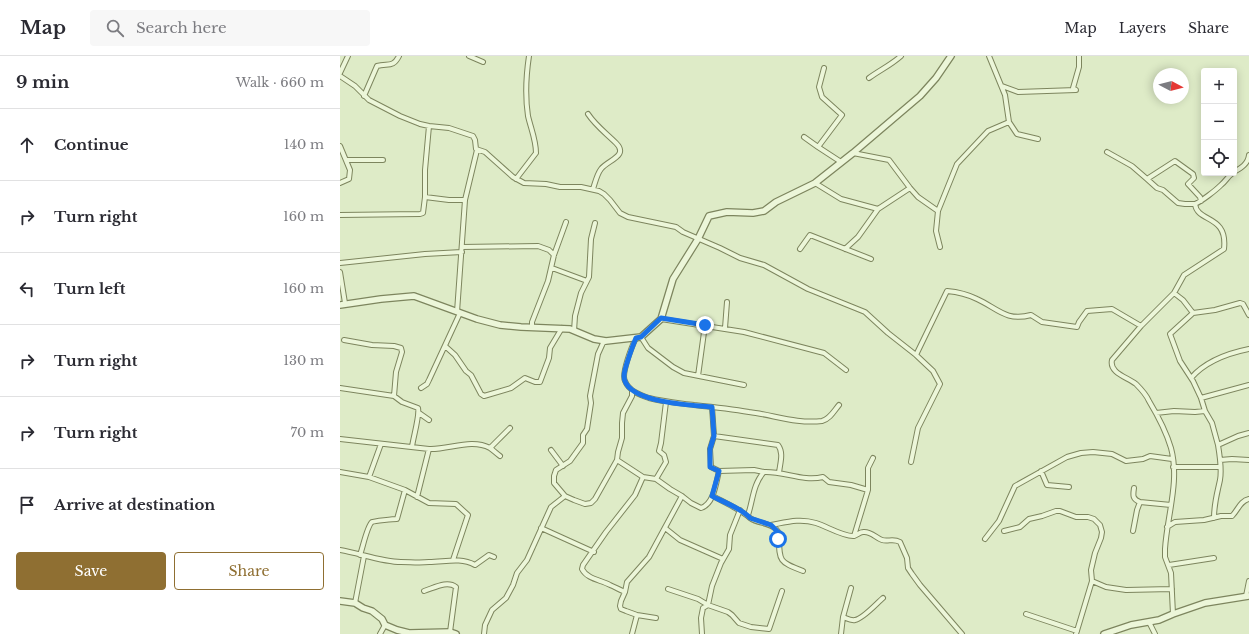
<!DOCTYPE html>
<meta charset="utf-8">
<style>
body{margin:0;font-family:"Libre Baskerville",serif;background:#f7f7f7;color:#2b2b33}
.controls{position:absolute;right:12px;top:12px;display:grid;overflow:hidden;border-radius:4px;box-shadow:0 2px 10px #0003}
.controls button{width:36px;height:36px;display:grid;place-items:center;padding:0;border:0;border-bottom:1px solid #e1e1e2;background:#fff;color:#2b2b33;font:20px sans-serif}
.compass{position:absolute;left:813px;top:12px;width:36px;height:36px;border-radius:50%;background:#fff;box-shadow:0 2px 10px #0003;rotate:97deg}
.stop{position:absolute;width:12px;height:12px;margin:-9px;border:3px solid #1a73e8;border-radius:50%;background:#fff}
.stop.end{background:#1a73e8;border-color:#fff;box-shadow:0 1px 4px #0008}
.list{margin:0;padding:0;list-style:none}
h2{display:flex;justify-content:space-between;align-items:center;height:52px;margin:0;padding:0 16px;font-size:17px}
h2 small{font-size:13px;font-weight:400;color:#7c7c81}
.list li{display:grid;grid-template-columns:26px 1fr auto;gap:12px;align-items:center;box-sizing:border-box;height:72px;padding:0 16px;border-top:1px solid #e1e1e2}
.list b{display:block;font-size:15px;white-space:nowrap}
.list em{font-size:13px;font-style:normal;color:#7c7c81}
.actions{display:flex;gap:8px;padding:12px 16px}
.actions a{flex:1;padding:9px 0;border:1px solid #8f6f32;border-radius:4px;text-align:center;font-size:14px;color:#8f6f32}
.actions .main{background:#8f6f32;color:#fff}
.icon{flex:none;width:22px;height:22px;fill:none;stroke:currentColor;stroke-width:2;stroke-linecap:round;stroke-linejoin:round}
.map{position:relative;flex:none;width:909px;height:578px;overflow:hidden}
header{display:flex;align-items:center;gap:24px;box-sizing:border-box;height:56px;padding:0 20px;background:#fff;border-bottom:1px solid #e1e1e2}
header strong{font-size:19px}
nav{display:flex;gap:22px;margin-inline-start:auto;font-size:14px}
.search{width:280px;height:36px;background:#f7f7f7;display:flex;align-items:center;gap:10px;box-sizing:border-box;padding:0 14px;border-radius:4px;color:#7c7c81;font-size:15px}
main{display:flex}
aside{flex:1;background:#fff}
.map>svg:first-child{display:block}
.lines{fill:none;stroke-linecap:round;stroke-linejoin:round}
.minor-casing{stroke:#7d855e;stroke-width:6}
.tertiary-casing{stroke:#7d855e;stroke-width:8}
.minor{stroke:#ecf6d9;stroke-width:4}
.tertiary{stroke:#ecf6d9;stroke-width:5.5}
.route{stroke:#1a73e8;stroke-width:5}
</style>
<header>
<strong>Map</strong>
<div class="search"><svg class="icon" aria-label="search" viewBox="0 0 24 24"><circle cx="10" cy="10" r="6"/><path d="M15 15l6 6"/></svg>Search here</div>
<nav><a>Map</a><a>Layers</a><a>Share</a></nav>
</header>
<main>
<aside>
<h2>9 min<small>Walk · 660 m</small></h2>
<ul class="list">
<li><svg class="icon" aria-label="ahead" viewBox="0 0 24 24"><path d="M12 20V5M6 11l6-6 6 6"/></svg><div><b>Continue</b></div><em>140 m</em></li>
<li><svg class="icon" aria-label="right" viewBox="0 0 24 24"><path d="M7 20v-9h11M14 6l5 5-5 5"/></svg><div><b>Turn right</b></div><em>160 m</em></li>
<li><svg class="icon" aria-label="left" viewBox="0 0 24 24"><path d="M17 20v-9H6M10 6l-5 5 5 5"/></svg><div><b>Turn left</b></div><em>160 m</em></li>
<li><svg class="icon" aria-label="right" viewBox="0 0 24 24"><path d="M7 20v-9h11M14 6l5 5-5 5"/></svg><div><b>Turn right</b></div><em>130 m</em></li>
<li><svg class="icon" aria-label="right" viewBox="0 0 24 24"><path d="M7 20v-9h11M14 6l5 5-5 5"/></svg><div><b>Turn right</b></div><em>70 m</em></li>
<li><svg class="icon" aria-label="arrive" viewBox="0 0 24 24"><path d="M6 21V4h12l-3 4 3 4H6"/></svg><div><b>Arrive at destination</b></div></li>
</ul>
<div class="actions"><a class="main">Save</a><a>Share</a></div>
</aside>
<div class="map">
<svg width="909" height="578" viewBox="0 0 909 578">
<rect width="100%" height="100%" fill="#deebc7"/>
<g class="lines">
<defs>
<path id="minor" d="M 129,0 L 143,6
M 484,12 L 479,31 L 482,41 L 502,59 L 478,91 L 501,106
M 0,17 L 8,0
M 0,20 L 15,30 L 29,44 L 60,60 L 80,68 L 89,70 L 109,72 L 133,80 L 135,84 L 136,93 L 145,96 L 173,121 L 184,127 L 206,128 L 220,131 L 241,131 L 259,135 L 264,138 L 270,144 L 280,157 L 288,161 L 336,171 L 343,176 L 380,192 L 400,202 L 424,209 L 468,233 L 525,256 L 548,277 L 576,299 L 593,315 L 600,328 L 578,372 L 571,406
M 529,22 C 540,14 551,9 561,0
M 662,30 L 678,36 L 736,34 L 733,32 L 739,11 L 739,0
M 24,40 L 37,10 C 48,7 53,12 59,0
M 248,58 C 256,70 266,77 276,87 C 289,100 268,104 261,113 C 257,118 255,127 253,133
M 669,66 L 677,78 L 698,83
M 464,81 L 478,91
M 0,90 L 10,114 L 9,123 L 0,127
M 767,96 L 792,110 L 807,123 L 835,105 L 853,118 L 854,122 L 848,128 L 860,141 L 861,145
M 513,97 L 549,104 L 570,132 L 578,141 L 598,155
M 6,104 L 43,104
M 894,116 C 901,112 908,108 909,99
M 176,123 L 196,97 C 196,84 191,73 188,60 C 185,40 186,20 189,0
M 807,123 L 817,132 L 823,134 L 838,147 L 845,148 L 855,148
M 475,127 L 501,143 L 538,153 L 518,181 L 505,193
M 85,141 L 109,144 L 125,144
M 538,153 L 570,132
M 0,159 L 80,158 L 83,157 L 85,141 L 85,114 L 89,70
M 122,191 L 198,190 L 209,194 L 214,199
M 600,191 L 596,175 L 598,155 L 617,108 L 648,75 L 669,66 L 665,39 L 649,0
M 460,193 L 470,179 L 531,203
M 0,207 L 85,198 L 122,196
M 212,212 L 247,225
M 0,216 L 5,247
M 834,237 L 843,244 L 853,257
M 117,256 L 125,144 L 137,94
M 909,259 L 903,248 L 900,247 L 875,254 L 853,257 L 830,278 L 840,305 L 853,325 L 861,342 L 865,355 L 872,367 L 878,389 L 898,380 L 909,377
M 321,263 L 404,276 L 484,297 L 506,314
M 192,272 L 192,266 L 208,225 L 214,199 L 226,166
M 385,272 L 387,246
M 234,275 L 235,260 L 241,237 L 249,221 L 251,183 L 255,167
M 301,281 L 308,292 L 333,311 L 344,317 L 404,329
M 296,282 C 292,290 281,318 285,325 C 289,335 300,339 309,342 C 324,346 339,347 354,349 C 373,351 391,353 409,356 C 434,359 456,368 482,365 C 490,363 494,355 499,349
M 4,284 L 32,289 L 54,290 L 61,292 L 62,296 L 56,316 L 54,340
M 266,285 L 263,287 L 258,298 L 250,340 L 251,347 L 247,373 L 243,379 L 243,387 L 230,405 L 216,414 L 214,420 L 214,427 L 225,440 L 234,444 L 245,448 L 251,447 L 255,443 L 277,404 L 278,396 L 282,382 L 282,367 L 283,357 L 292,340 L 292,335
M 105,290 L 115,299 L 126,315 L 131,319 L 141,338 L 144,340 L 171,332 L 185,322 L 195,326 L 200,326 L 209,302 L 210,292 L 222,272
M 576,299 L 607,235 C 618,236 627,238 637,243 C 657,252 666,266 691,259 L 702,266 L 737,271 L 739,266 L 747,255 L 772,253 L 801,270
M 358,320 L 365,269
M 851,322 C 865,306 889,297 909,293
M 0,332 L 54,340 L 62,346 L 78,352 C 80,359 73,382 72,391
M 81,332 L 87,328 L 89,324 L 120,257
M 861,342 L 909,329
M 372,351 L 374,380 L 370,393 L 371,411 L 379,415 L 414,414 L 424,416
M 79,357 L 89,364
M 816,357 L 834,355 L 855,356 L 865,355
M 374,380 L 438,389 C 444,397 440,407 439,417
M 0,383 L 89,393 C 109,394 131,382 150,392 C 153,394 156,397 160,400
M 150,392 L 170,372
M 211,394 L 223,410
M 277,404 L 303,421 L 316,423 L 330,433 L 342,440 L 351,447 L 361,452 C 374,448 376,427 379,415
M 880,404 L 892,403 L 909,404
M 833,411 L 880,411
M 701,415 L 707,429 L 729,431
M 0,416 L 29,421 L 65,434 L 89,447 L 116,448 L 128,459 L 113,504
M 29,421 L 41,388
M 316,423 L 326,406 L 324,399 L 319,395 L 321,387 L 326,346
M 794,432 C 793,439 792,443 800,446 L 831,449
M 373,440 C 385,447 400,453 410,462 C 418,468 429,466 436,473 C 439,476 439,478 439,482 C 439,506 440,506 463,515
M 77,441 L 89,393
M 408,459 C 413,444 413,428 424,416 C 444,415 463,426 483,421 L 489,426 L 511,429 L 528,434
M 874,462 C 874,447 877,438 880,424 C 882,413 880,401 878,389
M 431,469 C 447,466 460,462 476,467 C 486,470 504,481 514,480 C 517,479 520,476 523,476 C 531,475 536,482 542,484 C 548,486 553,482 560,486 L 567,502 L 568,512 L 572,518 L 580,529 L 622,578
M 827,471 L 835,466 L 864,464 L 881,460 L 892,460 C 898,454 900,445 909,443
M 201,472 L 254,496
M 325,472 L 340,484 L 383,503
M 664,475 L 680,471 L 689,463 L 702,460 L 716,455 L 720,455 L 736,461 L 748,461 L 754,463 L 760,469 L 762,476 L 761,482 L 755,497 L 751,514 L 752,525 L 736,578
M 793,475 L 797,454 L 800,446
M 514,480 L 528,434 L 528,412 L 533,402
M 645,483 L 659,465 L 675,430 L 727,401 L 741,397 L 753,396 L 772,398 L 786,405 L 803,403 L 810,400 L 832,403
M 0,494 C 19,497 42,506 61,506 C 70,506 80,507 89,506 C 105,506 120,501 135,509 L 149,499 L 154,501
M 20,499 C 23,491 27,470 32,466 C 34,465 54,463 57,463 L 65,434
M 829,509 L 874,502
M 752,525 L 766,531 L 786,534 L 832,533
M 328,533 L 358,543 L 368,549 L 388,556 L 392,559 L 399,567 L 411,571 L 429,573 L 442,535
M 84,535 C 94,532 107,524 116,531 L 110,576
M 285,536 C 280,534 275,531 270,529 C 261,524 247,523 242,513 L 243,509 L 266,476 L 295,439 L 303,421
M 906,540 L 909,525
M 15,547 L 24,500
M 368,549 L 372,530 L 381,507 L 389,493 L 390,479 L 400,454
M 686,558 L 737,575
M 833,558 L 831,517 L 825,501 L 825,493 C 827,460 840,425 831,392 C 826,375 818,360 809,345 C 806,338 801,333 796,328 C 787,321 769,317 772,304 L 801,270 L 834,237 L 844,219 L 884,193 C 888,158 857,167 855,148 C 862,145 876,134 881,129 C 886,125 888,120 893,117
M 503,561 C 506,562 511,565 515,564 C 523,563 537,547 543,542
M 316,562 L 297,559 L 286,555 L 281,553 L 280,550 L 281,545 L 285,536 L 287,526 L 309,501 L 342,440
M 809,566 L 815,578
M 40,578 L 45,569
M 144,578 L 145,569 L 152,554 L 166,542 L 173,529 L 177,517 L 187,504 L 211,451 L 225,440
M 292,578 L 297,559
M 362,578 L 361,562 L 363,552 L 368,549
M 501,578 L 503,561 L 511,532"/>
<path id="tertiary" d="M 0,249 L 41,243 L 74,240 L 137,263 L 160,269 L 181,271 L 230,273 L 254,283 L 266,285 L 301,281 L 321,263 L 333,223 L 358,183 L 369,160 L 387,156 L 413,157 L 424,155 L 436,146 L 475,127 L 513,97 L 580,40 L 596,22 L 611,0
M 0,545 L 15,547 L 23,552 L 32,555 L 42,563 L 45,569 L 57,574 L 69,577 L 110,576 L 116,578
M 764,578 L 791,569 L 819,564 L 833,558 L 865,547 L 909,540"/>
</defs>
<!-- minor casing -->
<use href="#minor" class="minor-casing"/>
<!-- tertiary casing -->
<use href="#tertiary" class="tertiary-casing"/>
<!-- minor -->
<use href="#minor" class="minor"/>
<!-- tertiary -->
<use href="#tertiary" class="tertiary"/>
</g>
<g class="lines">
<!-- route -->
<path class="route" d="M 365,269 L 321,262 L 301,281 L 296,282 C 293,289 284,313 284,320 C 284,347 353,349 372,351 L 374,380 L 370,393 L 370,411 L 379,415 L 372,440 C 383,446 403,453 410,462 L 431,469 L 438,476 L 438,483"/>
</g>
</svg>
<div class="controls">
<button>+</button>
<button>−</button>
<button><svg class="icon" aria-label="locate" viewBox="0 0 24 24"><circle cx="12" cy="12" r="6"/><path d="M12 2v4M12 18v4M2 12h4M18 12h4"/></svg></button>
</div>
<svg class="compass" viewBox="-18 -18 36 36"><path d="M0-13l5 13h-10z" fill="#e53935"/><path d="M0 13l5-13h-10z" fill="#7c7c81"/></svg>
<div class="stop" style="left:438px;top:483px"></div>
<div class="stop end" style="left:365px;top:269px"></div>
</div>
</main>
